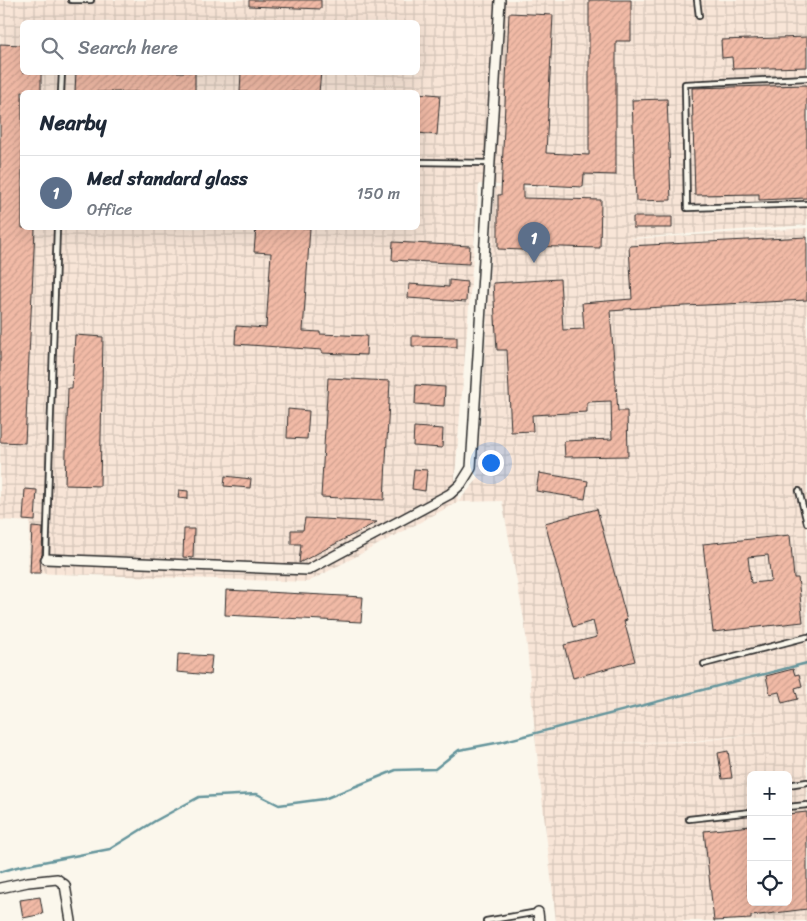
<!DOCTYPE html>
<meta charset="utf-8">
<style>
body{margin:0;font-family:Sriracha,sans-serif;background:#f6f6f7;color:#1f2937}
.controls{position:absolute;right:15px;bottom:15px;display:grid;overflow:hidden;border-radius:8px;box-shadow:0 5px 20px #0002}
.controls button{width:45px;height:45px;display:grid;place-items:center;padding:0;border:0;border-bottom:1px solid #e0e1e3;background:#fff;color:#1f2937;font:25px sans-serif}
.you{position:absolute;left:490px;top:462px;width:18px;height:18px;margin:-12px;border:4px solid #fff;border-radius:50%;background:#1a73e8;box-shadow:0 0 0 8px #1a73e833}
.badge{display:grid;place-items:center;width:32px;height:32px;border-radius:50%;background:#1f6fb2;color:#fff;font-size:16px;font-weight:700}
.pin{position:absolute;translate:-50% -41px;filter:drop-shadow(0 1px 2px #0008)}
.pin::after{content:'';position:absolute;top:26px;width:18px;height:15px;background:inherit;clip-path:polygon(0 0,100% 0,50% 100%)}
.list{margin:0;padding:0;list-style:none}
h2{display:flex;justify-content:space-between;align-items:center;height:65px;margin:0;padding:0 20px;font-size:21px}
h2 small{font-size:16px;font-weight:400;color:#747a83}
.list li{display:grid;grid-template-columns:32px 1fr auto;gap:15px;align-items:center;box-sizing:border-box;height:75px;padding:0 20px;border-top:1px solid #e0e1e3}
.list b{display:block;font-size:19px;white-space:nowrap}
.list p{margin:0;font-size:16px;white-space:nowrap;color:#747a83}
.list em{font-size:16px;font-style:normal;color:#747a83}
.icon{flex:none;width:28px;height:28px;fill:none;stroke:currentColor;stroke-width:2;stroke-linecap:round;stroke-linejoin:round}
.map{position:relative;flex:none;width:807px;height:921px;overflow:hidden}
.search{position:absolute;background:#fff;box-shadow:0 5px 20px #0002;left:20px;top:20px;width:400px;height:55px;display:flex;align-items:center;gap:12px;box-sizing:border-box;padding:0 18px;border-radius:8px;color:#747a83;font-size:19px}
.panel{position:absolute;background:#fff;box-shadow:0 5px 20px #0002;left:20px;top:90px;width:400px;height:140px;border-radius:8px}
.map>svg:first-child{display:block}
.industrial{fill:url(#industrial-grid);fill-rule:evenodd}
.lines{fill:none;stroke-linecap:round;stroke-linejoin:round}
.stream{stroke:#65959c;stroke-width:2.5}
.building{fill:url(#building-hatch);stroke:#2b2b2b;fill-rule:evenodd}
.service-casing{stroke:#2b2b2b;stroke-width:8}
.minor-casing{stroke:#2b2b2b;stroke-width:12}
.service{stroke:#fbf7ec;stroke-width:4.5}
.minor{stroke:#fbf7ec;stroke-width:9}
</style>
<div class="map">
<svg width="807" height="921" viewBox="0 0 807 921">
<defs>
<pattern id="industrial-grid" width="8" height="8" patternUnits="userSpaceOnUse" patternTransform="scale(1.25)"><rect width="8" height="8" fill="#f8e5d7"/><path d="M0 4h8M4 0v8" fill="none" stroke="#d5c5b9"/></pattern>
<pattern id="building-hatch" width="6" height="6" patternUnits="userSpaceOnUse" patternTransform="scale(1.25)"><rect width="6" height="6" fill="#f1baa6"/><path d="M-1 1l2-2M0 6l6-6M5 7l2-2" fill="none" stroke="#cfa08f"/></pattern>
</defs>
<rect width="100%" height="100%" fill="#fbf7ec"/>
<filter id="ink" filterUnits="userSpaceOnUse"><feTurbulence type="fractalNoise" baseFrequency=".02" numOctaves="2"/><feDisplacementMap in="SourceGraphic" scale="10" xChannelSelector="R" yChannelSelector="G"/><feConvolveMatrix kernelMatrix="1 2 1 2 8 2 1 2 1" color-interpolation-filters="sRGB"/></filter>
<g filter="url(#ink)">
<!-- industrial -->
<path class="industrial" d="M 0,0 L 807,0 L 807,225 L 632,238 L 630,224 L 632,239 L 807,228 L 807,921 L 556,921 L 536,745 L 525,625 L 502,501 L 458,502 L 308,582 L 28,573 L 30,522 L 0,520 ZM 22,22 L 418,22 L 418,72 L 22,72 ZM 22,92 L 418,92 L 418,228 L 22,228 ZM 479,184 L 606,188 L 495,187 L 477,480 L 458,502 L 455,477 ZM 776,731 L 695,742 L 589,743 L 695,741 ZM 751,775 L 788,775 L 788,902 L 751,902 Z"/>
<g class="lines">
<!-- stream -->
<path class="stream" d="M 0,872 L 17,867 L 110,849 L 155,821 L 199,797 L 257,794 L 279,805 L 324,799 L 396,770 L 435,769 L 459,750 L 501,742 L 807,663"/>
</g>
<!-- building -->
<path class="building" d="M 249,0 L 321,0 L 321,9 L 249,6 Z
M 589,0 L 631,0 L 631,41 L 616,41 L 616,175 L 584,174 L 583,187 L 523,184 L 523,198 L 601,200 L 600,248 L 523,246 L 523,250 L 498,249 L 498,195 L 501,195 L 509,13 L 553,15 L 546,153 L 589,155 Z
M 807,37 L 807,67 L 733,69 L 732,57 L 722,58 L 721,40 Z
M 0,44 L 22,45 L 22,72 L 41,72 L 41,92 L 22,92 L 22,228 L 35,228 L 25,443 L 0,442 Z
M 76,72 L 195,72 L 195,92 L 75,92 Z
M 241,72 L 321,72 L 319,92 L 240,92 Z
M 807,85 L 807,198 L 759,200 L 759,194 L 695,195 L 692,88 Z
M 418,93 L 440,95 L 437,135 L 418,133 Z
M 667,99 L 671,200 L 636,201 L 632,100 Z
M 633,217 L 672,217 L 672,228 L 633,228 Z
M 256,228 L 310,228 L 303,331 L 320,332 L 320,334 L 367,336 L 366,355 L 322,353 L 322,350 L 235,344 L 236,326 L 266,328 L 271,253 L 254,252 Z
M 807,237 L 807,300 L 624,309 L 624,310 L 610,311 L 618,411 L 627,411 L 628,456 L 565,457 L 564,441 L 612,439 L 611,401 L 587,402 L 587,412 L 532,415 L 533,431 L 511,432 L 507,350 L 497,350 L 493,283 L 560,279 L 563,330 L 584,329 L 582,303 L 632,299 L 629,246 Z
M 393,242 L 470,246 L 469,264 L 392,260 Z
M 449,280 L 467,282 L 466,302 L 408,298 L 409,284 L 449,287 Z
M 75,335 L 103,337 L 100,486 L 65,485 L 68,388 L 72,388 Z
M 412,336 L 457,337 L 457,347 L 412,346 Z
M 328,378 L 390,381 L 384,500 L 321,497 Z
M 416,385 L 445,387 L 444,406 L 415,404 Z
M 288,409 L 309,411 L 307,439 L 287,438 Z
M 414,427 L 443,429 L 442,448 L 413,446 Z
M 414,469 L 427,470 L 425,491 L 412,489 Z
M 539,473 L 588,481 L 585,499 L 536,491 Z
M 225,476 L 251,479 L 250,488 L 224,486 Z
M 25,489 L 37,490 L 35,521 L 23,520 Z
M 179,490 L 188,491 L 188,499 L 178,498 Z
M 597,509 L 627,620 L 624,621 L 635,661 L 573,678 L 564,645 L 597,637 L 593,621 L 573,627 L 545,523 Z
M 305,518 L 377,522 L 299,563 L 301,544 L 291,544 L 291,530 L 303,530 Z
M 32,527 L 43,528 L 42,555 L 40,558 L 41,573 L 30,573 Z
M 184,529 L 194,529 L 193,558 L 183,557 Z
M 790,535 L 794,578 L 798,578 L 803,622 L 713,632 L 703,544 ZM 768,555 L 771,581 L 751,583 L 748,557 Z
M 226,590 L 363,597 L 361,622 L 225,615 Z
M 178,654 L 212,656 L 210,675 L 177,672 Z
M 793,669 L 795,675 L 799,674 L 802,686 L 795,688 L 798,699 L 782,703 L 779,692 L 770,694 L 766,676 Z
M 728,751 L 732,778 L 722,779 L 718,753 Z
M 807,812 L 807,909 L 751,916 L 751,919 L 714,921 L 704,831 L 751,826 L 751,879 L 747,879 L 749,902 L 788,902 L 788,814 Z
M 40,897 L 43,914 L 23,918 L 20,900 Z"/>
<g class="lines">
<defs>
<path id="service" d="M 71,0 L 91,0
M 697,0 L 699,16
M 807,78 L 685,84 L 687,208 L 807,204
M 61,92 L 62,72
M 418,162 L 490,163
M 799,491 L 807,523
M 46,559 L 57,228
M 704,664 L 807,637
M 788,785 L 807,782
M 788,807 L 807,805
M 689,819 L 751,812
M 486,921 L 538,912"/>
<path id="minor" d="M 46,559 L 308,570 L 450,494 L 461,484 L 471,468 L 500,0
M 0,888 L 28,882 L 57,879 L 65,885 L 71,921
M 538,912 L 539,921"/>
</defs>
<!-- service casing -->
<use href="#service" class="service-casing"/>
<!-- minor casing -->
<use href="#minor" class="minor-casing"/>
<!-- service -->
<use href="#service" class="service"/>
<!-- minor -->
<use href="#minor" class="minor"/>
</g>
</g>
</svg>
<div class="controls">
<button>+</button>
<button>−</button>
<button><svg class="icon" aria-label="locate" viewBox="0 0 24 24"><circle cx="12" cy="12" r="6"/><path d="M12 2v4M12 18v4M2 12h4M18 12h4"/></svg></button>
</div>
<div class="you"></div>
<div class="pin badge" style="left:534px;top:263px;background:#5c6f8a">1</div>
<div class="search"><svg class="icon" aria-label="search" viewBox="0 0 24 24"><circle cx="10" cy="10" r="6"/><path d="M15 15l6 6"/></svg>Search here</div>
<section class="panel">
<h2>Nearby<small></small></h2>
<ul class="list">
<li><span class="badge" style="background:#5c6f8a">1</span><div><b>Med standard glass</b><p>Office</p></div><em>150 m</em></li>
</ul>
</section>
</div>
